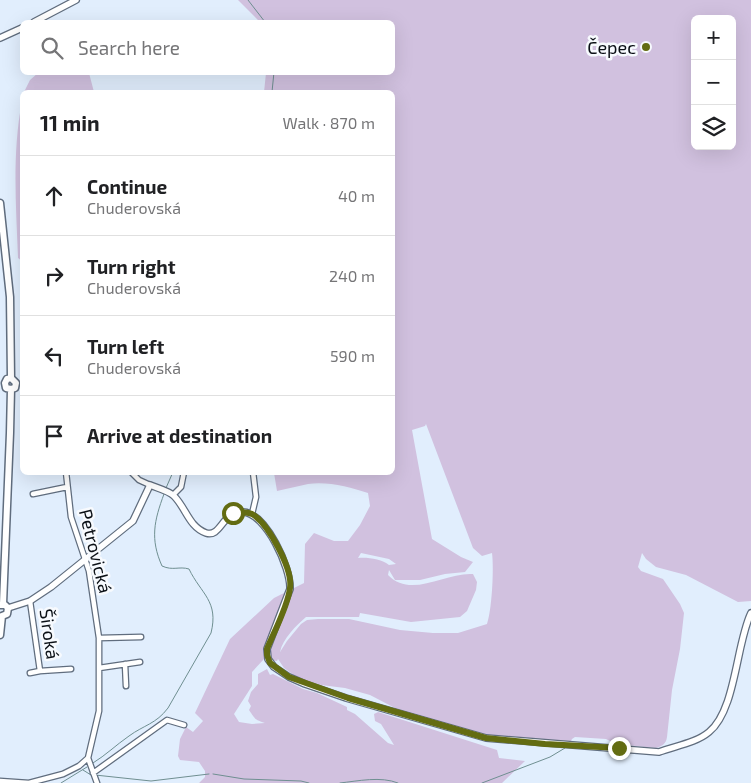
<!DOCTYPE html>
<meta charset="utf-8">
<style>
body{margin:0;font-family:"Exo 2",sans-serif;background:#f2f2f2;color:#202124}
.controls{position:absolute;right:15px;top:15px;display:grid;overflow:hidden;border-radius:8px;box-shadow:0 5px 20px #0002}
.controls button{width:45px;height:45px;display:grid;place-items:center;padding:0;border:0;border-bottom:1px solid #e0e0e0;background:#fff;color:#202124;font:25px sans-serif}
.stop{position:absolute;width:15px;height:15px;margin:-11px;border:4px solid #636c12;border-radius:50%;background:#fff}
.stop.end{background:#636c12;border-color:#fff;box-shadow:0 1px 5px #0008}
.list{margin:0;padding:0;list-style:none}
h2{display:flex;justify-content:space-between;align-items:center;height:65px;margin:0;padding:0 20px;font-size:21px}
h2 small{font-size:16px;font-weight:400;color:#757577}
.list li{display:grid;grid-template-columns:32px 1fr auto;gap:15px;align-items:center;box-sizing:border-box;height:80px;padding:0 20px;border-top:1px solid #e0e0e0}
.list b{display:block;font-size:19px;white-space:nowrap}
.list p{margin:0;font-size:16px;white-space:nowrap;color:#757577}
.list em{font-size:16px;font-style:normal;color:#757577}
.icon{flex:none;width:28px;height:28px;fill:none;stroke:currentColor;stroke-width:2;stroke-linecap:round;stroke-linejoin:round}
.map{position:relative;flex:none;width:751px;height:783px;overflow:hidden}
.search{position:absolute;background:#fff;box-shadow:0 5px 20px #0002;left:20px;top:20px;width:375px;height:55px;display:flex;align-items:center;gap:12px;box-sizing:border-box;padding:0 18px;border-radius:8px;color:#757577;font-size:19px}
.panel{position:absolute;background:#fff;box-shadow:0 5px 20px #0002;left:20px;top:90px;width:375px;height:385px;border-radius:8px}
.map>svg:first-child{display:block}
.green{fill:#d1c1df;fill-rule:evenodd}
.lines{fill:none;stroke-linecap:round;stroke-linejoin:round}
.stream{stroke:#6f8f91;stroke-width:1}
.minor-casing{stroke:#606d7e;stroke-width:7}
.tertiary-casing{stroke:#606d7e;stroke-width:8}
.secondary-casing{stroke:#606d7e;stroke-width:9}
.minor{stroke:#fff;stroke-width:4.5}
.tertiary{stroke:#fff;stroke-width:5.5}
.secondary{stroke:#fff;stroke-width:6}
.route{stroke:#636c12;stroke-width:6}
.poi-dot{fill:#636c12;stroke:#f7fafe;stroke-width:2}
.labels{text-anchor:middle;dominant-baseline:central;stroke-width:5;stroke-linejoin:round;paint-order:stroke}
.poi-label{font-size:18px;fill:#0b1016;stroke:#f7fafe;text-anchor:end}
.street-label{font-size:18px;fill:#0b1016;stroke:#f7fafe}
</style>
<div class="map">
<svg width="751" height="783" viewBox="0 0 751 783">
<rect width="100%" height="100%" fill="#e1eefd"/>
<!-- green -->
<path class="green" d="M 238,0 L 751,0 L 751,601 L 738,602 L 686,575 L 656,567 L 646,559 L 642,553 L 638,567 L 641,571 L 663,579 L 680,604 L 684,613 L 680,649 L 672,690 L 667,737 C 666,744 662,746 656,748 L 616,744 L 606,739 L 575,737 L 572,739 L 570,743 L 497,738 L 434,721 L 395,708 L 370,695 L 345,688 L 321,685 L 298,678 L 284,668 L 278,659 L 277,661 L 264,659 L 252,672 L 252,686 L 234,714 L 239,722 L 252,724 L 265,723 C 254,719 256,720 249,710 L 251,706 L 248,701 L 251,692 L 258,684 L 258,674 L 267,669 L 270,675 L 273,674 L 303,689 L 317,693 L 347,707 L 347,710 L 355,714 L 388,743 L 394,745 L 381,724 L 375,721 L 374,714 L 378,712 L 497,750 L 499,758 L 525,761 L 502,783 L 199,783 L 205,777 L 205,771 L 199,762 L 180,760 L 178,756 L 180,739 L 186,727 L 193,732 L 203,721 L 195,713 L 230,639 L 274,598 L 304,583 L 305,544 L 314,533 L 334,541 L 348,541 L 360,525 L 370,506 L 368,493 C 350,487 327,481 308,484 C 298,486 287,489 277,491 L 274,473 L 392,472 L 392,92 L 264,92 L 266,73 L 392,72 L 392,22 L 260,22 ZM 695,19 L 732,19 L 732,146 L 695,146 ZM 426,424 L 473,548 L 482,556 L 492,553 C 494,568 492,610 487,624 L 458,633 L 433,633 L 400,630 L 349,619 L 318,619 L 307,620 L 301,624 L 287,641 L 280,652 C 283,638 296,626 306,617 L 359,617 L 360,613 L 411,622 L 460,617 L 467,611 L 476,590 L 477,582 L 473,574 C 446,572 411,599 388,575 L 389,570 L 395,580 L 420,580 L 445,574 L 465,572 L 473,562 L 461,557 L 432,539 L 412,430 L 425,426 ZM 361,553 L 389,559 L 396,564 L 389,565 C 382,559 367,557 358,558 Z
M 38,73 L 89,73 L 94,92 L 24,92 L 30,80 Z
M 22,101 L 22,261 L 18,258 C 16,205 12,153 22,101 Z"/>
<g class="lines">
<!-- stream -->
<path class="stream" d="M 248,0 L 265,22
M 272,92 L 274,72
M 166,488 L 173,472
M 93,763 C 106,755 116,745 129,736 C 144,725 156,724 168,708 L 211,633 C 219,601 201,594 189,569 C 179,566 173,571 162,566 C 150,539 154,521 164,494
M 83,770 L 91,775
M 213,774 L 244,779 L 301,781 L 309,783
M 95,775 L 151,781 L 209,774
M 61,783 L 87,767
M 340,783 C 358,781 381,776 398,783
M 482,783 L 550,757 L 565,748"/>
<defs>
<path id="minor" d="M 131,472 L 139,480 L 150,485
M 33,494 L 67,487
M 173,495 L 181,487 L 184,472
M 252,514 L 256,497 L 253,472
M 30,601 L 40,671
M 99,638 L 141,637
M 125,664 L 126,686
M 99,668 L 140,662
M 30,673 L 40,671 L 71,669
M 88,758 L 97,783
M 93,773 L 167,720 L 184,725
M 0,781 L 29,783 L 63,774 L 79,766 L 88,758 L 99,711 L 99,638 L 89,571 L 71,517 L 66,472"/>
<path id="tertiary" d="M 34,22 L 76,0
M 0,38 L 22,28
M 8,608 L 30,601 L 51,587 L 133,521 L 150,485 C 157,488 169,491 174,496 C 186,508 189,527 206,533 C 221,538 222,511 243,512 C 266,513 291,568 290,589 L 267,649 L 268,659 L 274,667 L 289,677 L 305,684 L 346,698 L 486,738 L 659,752 C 675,746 696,743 709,732 C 736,710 736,644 751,613"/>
<path id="secondary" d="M 0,203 L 10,297 L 11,378
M 11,389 L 6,388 L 5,383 L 7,379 L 11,378
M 11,389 L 15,388 L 16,383 L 11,378
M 3,604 L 10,433 L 11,389
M 0,605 L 5,605 L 8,608 L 7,614 L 2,616
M 0,635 L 2,616"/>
</defs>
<!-- minor casing -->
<use href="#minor" class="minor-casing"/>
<!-- tertiary casing -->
<use href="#tertiary" class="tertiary-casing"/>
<!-- secondary casing -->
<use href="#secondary" class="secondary-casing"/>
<!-- minor -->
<use href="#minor" class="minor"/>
<!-- tertiary -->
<use href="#tertiary" class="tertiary"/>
<!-- secondary -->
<use href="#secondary" class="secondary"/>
</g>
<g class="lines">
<!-- route -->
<path class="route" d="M 233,513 C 239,512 246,511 252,514 C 268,523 293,569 290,588 C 288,606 274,632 267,649 L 267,655 L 270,663 L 289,677 L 348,698 L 486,738 L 545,744 L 619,748"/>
</g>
<!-- markers -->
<circle class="poi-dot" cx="646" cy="47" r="5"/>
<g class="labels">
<!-- poi labels -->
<g class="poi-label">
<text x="636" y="47">Čepec</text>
</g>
<!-- street labels -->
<g class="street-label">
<text transform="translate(96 551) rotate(76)">Petrovická</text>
<text transform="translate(50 634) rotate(82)">Široká</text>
</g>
</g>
</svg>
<div class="controls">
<button>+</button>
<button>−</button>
<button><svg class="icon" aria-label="layers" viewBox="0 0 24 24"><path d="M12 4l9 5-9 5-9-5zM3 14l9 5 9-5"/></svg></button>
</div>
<div class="stop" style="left:233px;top:513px"></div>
<div class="stop end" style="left:619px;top:748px"></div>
<div class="search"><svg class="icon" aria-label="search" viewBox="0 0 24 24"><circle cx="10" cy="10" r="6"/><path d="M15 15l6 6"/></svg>Search here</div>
<section class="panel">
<h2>11 min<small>Walk · 870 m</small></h2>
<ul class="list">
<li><svg class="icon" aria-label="ahead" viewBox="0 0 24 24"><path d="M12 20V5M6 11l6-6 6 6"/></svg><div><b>Continue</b><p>Chuderovská</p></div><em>40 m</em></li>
<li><svg class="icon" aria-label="right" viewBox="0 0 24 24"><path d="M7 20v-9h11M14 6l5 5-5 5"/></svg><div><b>Turn right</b><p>Chuderovská</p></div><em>240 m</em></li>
<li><svg class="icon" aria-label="left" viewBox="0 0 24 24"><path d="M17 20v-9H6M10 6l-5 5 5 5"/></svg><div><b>Turn left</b><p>Chuderovská</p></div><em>590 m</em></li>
<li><svg class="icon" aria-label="arrive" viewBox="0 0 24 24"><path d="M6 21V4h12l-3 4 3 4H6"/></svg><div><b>Arrive at destination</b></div></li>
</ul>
</section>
</div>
